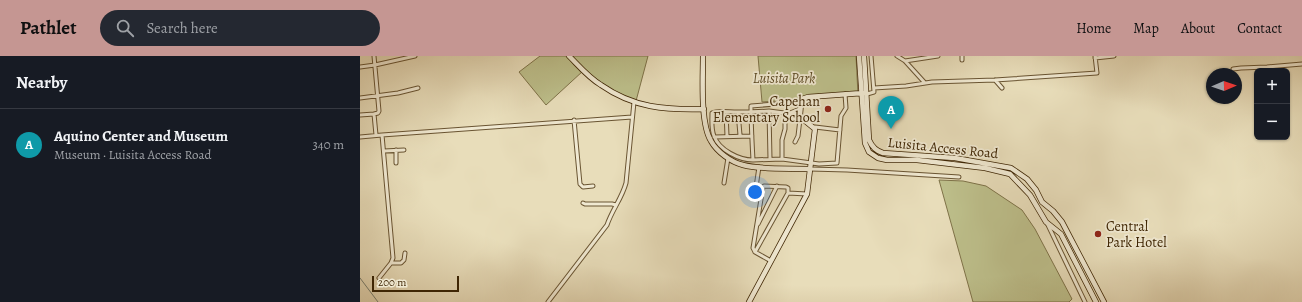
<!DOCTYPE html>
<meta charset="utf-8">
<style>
body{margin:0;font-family:Alegreya,serif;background:#242831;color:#f1f3f6}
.controls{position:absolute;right:12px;top:12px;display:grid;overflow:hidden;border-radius:6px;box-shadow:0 1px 3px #0004}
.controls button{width:36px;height:36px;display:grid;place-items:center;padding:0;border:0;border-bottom:1px solid #363941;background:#171b24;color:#f1f3f6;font:20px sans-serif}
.compass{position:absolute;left:846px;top:12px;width:36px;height:36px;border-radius:50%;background:#171b24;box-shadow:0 1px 3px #0004;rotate:88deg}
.scale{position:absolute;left:12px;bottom:10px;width:87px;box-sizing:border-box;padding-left:4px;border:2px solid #3f2604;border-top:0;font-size:11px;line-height:14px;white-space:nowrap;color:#3f2604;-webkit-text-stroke:3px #f0e9d2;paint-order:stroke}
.you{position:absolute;left:395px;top:136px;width:14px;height:14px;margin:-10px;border:3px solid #fff;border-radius:50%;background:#1a73e8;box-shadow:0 0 0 6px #1a73e833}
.badge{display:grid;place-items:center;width:26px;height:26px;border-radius:50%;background:#c59692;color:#fff;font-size:13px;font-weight:700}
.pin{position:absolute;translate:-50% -33px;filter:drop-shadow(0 1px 2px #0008)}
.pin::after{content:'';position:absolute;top:21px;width:14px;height:12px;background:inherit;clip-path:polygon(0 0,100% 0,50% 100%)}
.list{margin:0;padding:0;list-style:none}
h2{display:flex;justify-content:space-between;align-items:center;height:52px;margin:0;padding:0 16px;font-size:17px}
h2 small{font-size:13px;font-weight:400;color:#9ea1a6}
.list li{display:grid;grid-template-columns:26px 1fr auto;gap:12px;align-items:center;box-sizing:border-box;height:72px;padding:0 16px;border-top:1px solid #363941}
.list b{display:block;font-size:15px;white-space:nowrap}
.list p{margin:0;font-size:13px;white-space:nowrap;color:#9ea1a6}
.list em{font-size:13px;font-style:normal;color:#9ea1a6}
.icon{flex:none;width:22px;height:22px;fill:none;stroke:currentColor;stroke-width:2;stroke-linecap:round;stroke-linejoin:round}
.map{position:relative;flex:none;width:942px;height:246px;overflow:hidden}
header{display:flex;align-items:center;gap:24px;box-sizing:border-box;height:56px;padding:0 20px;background:#c59692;color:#111}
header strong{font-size:19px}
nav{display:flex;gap:22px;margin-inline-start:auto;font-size:14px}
.search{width:280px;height:36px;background:#242831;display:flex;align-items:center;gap:10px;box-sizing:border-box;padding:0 14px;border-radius:22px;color:#9ea1a6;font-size:15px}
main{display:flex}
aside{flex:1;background:#171b24}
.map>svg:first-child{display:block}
.green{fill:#bdbf8b;stroke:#7e7248}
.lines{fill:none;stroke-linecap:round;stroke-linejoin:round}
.stream{stroke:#767f71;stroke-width:1}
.street-casing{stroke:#695432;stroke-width:5}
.secondary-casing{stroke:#3f2604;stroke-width:6}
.street{stroke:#f0e9d2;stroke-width:3}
.secondary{stroke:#f0e9d2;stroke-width:4.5}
.poi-dot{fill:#8f2418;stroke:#f0e9d2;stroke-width:1.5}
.labels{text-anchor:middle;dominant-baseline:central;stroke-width:3.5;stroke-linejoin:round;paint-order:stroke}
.park-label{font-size:14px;font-style:italic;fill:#5e4c26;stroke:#f0e9d2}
.poi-label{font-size:14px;fill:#3f2604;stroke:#f0e9d2;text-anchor:end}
.street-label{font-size:14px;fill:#3f2604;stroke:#f0e9d2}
</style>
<header>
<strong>Pathlet</strong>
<div class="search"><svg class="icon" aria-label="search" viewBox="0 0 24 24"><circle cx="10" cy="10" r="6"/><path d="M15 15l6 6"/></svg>Search here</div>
<nav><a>Home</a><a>Map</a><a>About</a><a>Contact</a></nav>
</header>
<main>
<aside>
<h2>Nearby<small></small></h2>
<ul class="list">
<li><span class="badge" style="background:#0f9aa8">A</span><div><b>Aquino Center and Museum</b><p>Museum · Luisita Access Road</p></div><em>340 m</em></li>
</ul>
</aside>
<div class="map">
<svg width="942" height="246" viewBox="0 0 942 246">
<rect width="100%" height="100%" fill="#e8ddba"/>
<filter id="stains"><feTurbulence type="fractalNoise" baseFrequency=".005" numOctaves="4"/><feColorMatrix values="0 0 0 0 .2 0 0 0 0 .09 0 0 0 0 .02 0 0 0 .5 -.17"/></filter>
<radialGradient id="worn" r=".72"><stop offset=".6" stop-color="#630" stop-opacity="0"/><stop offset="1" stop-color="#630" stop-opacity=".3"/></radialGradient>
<!-- green -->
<path class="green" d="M 180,0 L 207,0 L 223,15 L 186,49 L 159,16 Z
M 212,0 L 288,0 L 276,45 L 256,37 L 231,19 Z
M 398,0 L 496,0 L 498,39 L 402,46 Z
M 579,124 L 603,125 L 626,130 L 662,154 L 675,173 L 712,243 L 709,246 L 613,246 Z"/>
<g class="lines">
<!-- stream -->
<path class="stream" d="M 0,222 L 18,246"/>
<defs>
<path id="street" d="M 14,0 L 19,55 L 18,57 L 14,58 L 16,79
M 537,0 L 545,5 L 565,27
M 602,0 L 602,4
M 735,2 L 754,0
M 545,5 L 578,0
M 0,11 L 15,9 L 55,0
M 873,13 L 881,12 L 907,11 L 942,8
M 635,24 L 642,32
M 514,32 L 546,30 L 572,26 L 635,24 L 737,17 L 735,0
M 507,38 L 514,36 L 511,0
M 0,42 L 38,37 L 58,32
M 409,55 L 440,59
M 366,56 L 367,80
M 378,56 L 380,79
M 430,57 L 440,53
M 0,59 L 14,58
M 214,64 L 220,128 L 223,131 L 233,130
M 455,71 L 480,74
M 22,79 L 272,61
M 0,81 L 22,79 L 33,202 L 31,207 L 19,222
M 354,81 L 392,80
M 435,86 L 438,80 L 440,63 L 442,61
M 36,94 L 36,107
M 24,95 L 44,94
M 410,103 L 409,55 C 398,56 387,56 377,56 C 369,56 358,54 352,57 C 352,64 351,73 354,80 C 359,94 379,104 393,104 C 392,86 391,68 391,50 L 441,46
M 422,103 L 422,84 L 425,73 L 425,57
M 393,104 L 422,103 L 459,108 L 477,107 L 481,60 L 486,52 L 485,38
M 399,111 L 396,131 L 399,136 L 402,136
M 450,113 L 487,114 L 599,121
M 364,127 L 368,102
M 428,137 L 447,138
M 223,147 L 225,148 L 252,148 L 256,149
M 687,167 L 725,246
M 398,168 L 417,130
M 395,196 L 428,137 L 428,132 L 426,131 L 404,130 L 403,131 L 393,192 L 395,196 L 411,205
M 31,207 L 41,207 L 44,204 L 45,197
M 188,246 L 247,169 C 252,154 262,142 266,127 L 274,46"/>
<path id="secondary" d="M 209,0 C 219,10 229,22 241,29 C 274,52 305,54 344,53
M 343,0 C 343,22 340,67 351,85 C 357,96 371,106 383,109 C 402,114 430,112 450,113
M 499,0 L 505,87 L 509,96 L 518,102 L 527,104 L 557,104 L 625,112 L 650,118 L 670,139 L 686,166 L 701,178 L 736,246
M 504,0 L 509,84 C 512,91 516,95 523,97 L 595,102 L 651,112 L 667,123 L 676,134 L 682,146 L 693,155 L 702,166 L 744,246
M 389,246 L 447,138 L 455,73 L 444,64 L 440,59 L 441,47 L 442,43 L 448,41 L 503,37"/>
</defs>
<!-- street casing -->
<use href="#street" class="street-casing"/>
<!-- secondary casing -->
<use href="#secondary" class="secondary-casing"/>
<!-- street -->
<use href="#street" class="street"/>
<!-- secondary -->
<use href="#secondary" class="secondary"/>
</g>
<!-- markers -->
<g class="poi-dot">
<circle cx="468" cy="53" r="4"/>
<circle cx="738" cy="178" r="4"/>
</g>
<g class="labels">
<!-- park labels -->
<g class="park-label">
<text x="424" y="22">Luisita Park</text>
</g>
<!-- poi labels -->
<g class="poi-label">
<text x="460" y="45">Capehan<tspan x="460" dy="16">Elementary School</tspan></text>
<text x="746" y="170" text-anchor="start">Central<tspan x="746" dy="16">Park Hotel</tspan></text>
</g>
<!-- street labels -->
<g class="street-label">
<text transform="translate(583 92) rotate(6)">Luisita Access Road</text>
</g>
</g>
<rect width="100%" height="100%" filter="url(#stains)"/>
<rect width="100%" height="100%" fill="url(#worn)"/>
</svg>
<div class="controls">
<button>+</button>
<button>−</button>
</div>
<svg class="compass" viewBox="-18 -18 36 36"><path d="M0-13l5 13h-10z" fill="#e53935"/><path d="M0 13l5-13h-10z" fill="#9ea1a6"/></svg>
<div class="scale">200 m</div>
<div class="you"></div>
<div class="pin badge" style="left:531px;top:73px;background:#0f9aa8">A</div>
</div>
</main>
